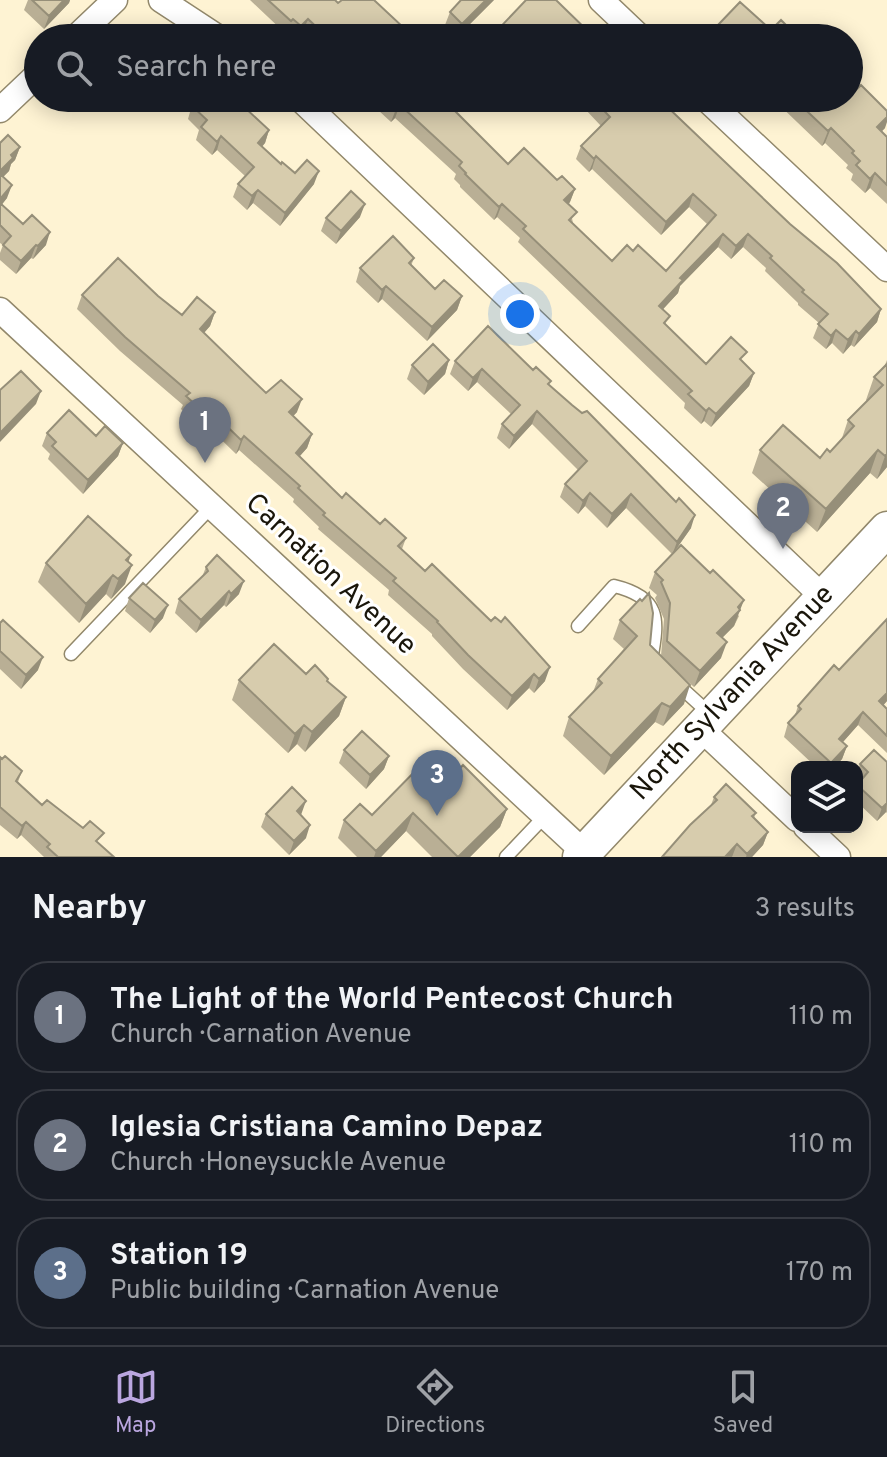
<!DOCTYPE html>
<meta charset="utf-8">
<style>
body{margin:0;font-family:Overpass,sans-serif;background:#20242c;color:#f1f3f6}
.controls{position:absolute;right:24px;bottom:24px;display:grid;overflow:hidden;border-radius:16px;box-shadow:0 4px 20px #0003}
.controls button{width:72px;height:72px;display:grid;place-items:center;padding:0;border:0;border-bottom:2px solid #363941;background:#171b24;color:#f1f3f6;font:40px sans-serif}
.you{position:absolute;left:520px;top:314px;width:28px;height:28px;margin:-20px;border:6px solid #fff;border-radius:50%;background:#1a73e8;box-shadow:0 0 0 12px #1a73e833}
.badge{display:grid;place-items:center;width:52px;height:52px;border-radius:50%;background:#baa6df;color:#fff;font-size:26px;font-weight:700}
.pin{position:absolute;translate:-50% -66px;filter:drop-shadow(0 2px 4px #0008)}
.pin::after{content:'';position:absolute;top:42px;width:28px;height:24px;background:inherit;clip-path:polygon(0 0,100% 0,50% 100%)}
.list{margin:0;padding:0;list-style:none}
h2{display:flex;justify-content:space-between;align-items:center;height:104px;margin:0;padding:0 32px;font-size:34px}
h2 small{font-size:26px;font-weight:400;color:#9ea1a6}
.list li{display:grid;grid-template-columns:52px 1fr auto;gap:24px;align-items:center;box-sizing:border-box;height:112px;margin:0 16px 16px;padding:0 16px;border:2px solid #363941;border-radius:32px}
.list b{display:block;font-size:30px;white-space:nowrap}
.list p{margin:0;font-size:26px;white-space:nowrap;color:#9ea1a6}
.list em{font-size:26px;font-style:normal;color:#9ea1a6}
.icon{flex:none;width:44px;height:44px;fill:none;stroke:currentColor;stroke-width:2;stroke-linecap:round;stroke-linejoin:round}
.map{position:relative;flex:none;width:887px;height:857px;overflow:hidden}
.search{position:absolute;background:#171b24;box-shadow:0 4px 20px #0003;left:24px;right:24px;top:24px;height:88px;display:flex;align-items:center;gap:20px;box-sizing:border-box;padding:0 28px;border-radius:44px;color:#9ea1a6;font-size:30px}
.sheet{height:488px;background:#171b24}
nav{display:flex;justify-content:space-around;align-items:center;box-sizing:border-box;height:112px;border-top:2px solid #363941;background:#171b24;font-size:22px;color:#9ea1a6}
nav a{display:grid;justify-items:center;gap:4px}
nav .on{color:#baa6df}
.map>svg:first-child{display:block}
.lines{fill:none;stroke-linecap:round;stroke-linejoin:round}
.lane-casing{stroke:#92886b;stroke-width:15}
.street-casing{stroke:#92886b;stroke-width:27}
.secondary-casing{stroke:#92886b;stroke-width:37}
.lane{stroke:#fff;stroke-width:12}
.street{stroke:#fff;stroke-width:24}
.secondary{stroke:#fff;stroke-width:34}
.wall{fill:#b9af95}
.shaded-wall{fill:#968f79}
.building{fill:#d7ccad;stroke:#968f79;stroke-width:2}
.labels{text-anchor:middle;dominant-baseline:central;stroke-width:6;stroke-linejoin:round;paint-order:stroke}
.street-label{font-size:28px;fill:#19150a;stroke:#fff}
</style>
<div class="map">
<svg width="887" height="857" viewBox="0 0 887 857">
<rect width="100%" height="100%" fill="#fef3d3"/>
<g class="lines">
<defs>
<path id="lane" d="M 578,626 L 614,586 C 660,597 659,618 651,660 L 654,662
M 71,654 L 212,506
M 676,683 L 710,714
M 506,857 L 545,816"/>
<path id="street" d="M 161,0 L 219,38
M 601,0 L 641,38
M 75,38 L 115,0
M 299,98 L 823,597
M 705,98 L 887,269
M 0,110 L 38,74
M 0,310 L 585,853
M 700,728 L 797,819
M 806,827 L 838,857"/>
<g id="secondary">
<path id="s1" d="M 580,857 L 887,529"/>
</g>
</defs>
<!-- lane casing -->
<use href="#lane" class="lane-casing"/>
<!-- street casing -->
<use href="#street" class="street-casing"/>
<!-- secondary casing -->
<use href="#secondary" class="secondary-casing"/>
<!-- lane -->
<use href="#lane" class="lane"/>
<!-- street -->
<use href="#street" class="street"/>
<!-- secondary -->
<use href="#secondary" class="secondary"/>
</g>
<!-- wall -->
<path class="wall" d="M 28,0 L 70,0 L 69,3 L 44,29 L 24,10 Z
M 250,0 L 335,0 L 338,3 L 404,28 L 401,38 L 309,38 L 303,32 L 297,38 L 294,38 L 288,32 L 286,34 Z
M 494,0 L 457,37 L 445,25 L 450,12 Z
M 717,26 L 771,30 L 793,32 L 791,38 L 713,38 Z
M 183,98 L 225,98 L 239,110 L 269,130 L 265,143 L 262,147 L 281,164 L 314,184 L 280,226 L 253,203 L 247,210 L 233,197 L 238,184 L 245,176 L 217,150 L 212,155 L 196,140 L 199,130 L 188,119 L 190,112 L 181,104 Z
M 365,98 L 427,98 L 440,110 L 508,164 L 557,180 L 575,189 L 569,204 L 573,223 L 612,261 L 633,251 L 666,271 L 707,224 L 689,207 L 661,235 L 592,169 L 589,172 L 576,159 L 581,146 L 601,126 L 585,109 L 588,100 L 586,98 L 658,98 L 790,224 L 881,309 L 877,322 L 854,347 L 851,345 L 843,354 L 832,343 L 826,349 L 813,338 L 819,323 L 798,305 L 798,303 L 765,271 L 766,268 L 743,247 L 731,259 L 718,247 L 680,286 L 678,293 L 663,309 L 666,326 L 706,364 L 743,362 L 754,373 L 749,386 L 711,427 L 704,421 L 701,424 L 684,408 L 685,403 L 518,242 L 520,238 L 497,217 L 494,220 L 460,187 L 460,185 L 454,179 L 456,174 L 395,118 L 391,122 Z
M 772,98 L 839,98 L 885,128 L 881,132 L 887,137 L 887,204 L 870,188 L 865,193 L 851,180 L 853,174 L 846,168 L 848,165 L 825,143 L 822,146 Z
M 0,143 L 20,147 L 15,160 L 11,164 L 9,171 L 3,177 L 7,198 L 2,204 L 46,245 L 33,259 L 31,258 L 16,274 L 0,260 L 0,253 L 3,245 L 0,243 Z
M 360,217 L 336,244 L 321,231 L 326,218 Z
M 414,258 L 411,266 L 435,289 L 462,296 L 457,310 L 427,341 L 382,299 L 378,303 L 356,282 L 360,268 Z
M 82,295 L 158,296 L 182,315 L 215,312 L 210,326 L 204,333 L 266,393 L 297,412 L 293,416 L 312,434 L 307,448 L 299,457 L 342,498 L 380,524 L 406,538 L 402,549 L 545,681 L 534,693 L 529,688 L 507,710 L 463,669 L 432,636 L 432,634 L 388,595 L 389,590 L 318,529 L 319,527 L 293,502 L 294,499 L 239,450 L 236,454 L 199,418 L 194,422 L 181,409 L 183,405 L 120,351 L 77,309 Z
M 449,360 L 445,374 L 424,395 L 407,379 L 412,365 Z
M 887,360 L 887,467 L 877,479 L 870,473 L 817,532 L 752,473 L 760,450 L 820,458 L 830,452 L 841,441 L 848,420 L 867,401 L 866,400 L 874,377 L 885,365 Z
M 455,361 L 549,385 L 691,528 L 674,552 L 739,616 L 734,626 L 722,638 L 721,658 L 694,687 L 674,669 L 684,704 L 663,726 L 655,722 L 604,775 L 563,736 L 569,717 L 593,692 L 598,679 L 624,649 L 613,639 L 620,620 L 650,645 L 661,656 L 664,619 L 655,598 L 657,595 L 649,588 L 655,572 L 672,554 L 626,508 L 607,528 L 585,506 L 578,514 L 560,497 L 565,484 L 578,470 L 532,424 L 509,449 L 497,438 L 502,424 L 511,414 L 477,382 L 468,391 L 450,374 Z
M 47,433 L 96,436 L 123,443 L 118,456 L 83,494 L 48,459 L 50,454 L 42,446 Z
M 128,562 L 125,584 L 111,599 L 106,594 L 79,623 L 38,582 L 46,563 Z
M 206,567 L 239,594 L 226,607 L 224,605 L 196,633 L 175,613 L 179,599 L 202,577 Z
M 129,598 L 163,618 L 150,633 L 125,611 Z
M 887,619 L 887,701 L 883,705 L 887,709 L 887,753 L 858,725 L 843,742 L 847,746 L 842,759 L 835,767 L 816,767 L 784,737 L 788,723 L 794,718 L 798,706 L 839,670 Z
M 0,623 L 38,670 L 21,689 L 0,669 Z
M 306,674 L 327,681 L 346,697 L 339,716 L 305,752 L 297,744 L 288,753 L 232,700 L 239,680 Z
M 344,750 L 389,756 L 384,769 L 366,789 L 339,763 Z
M 0,757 L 22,771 L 18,782 L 42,805 L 99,844 L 114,857 L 44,857 L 21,835 L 17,839 L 0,825 Z
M 887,762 L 887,813 L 886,812 L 877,821 L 857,802 L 857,783 L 859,781 L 857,780 L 857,772 L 860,764 Z
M 449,780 L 507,809 L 500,827 L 470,857 L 432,857 L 406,831 L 381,857 L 357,857 L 338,838 L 344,820 L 372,815 Z
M 714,797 L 756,813 L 754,818 L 768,832 L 763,845 L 752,857 L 662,857 L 711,805 Z
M 266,814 L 306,838 L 289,855 L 261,827 Z"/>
<!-- shaded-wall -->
<path class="shaded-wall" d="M 64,0 L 70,0 L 69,3 L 44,29 L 49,16 Z
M 486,0 L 494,0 L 457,37 L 462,24 Z
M 308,19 L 303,32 L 296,38 L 301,26 Z
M 400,105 L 395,118 L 391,122 L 396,109 Z
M 887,117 L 887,122 L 885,128 L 871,142 L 877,127 Z
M 831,128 L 825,143 L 822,146 L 828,131 Z
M 269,130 L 265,143 L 253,156 L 258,143 Z
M 221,136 L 217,150 L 212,155 L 217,142 Z
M 20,147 L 15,160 L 11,164 L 9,171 L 0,180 L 0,171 L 11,155 Z
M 596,156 L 592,169 L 589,172 L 594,159 Z
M 319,171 L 314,184 L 280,226 L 285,213 Z
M 875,173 L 870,188 L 865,193 L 870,179 Z
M 12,185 L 7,198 L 0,207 L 0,199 Z
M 575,189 L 570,202 L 560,213 L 564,200 Z
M 258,190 L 253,203 L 247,210 L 252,196 Z
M 693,194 L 689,207 L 661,235 L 666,222 Z
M 365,204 L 360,217 L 336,244 L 341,231 Z
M 502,204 L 497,217 L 494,220 L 499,207 Z
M 50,232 L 46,245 L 33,259 L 38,246 Z
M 723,234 L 718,247 L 680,286 L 678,293 L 654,319 L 659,306 L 680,278 Z
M 748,234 L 743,247 L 731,259 L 736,246 Z
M 36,245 L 31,258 L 16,274 L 21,261 Z
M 386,286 L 382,299 L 378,303 L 382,290 Z
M 462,296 L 457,310 L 427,341 L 432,327 Z
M 881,309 L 877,322 L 854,347 L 859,334 Z
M 215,312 L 210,326 L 195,343 L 200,329 Z
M 836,330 L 832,343 L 826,349 L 831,336 Z
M 856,331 L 851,345 L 843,354 L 848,340 Z
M 449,360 L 445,374 L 424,395 L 428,382 Z
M 482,369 L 477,382 L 468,391 L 473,378 Z
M 754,373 L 749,386 L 711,427 L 716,414 Z
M 41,391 L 36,404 L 0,442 L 0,433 Z
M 302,399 L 297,412 L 284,426 L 289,412 Z
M 204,404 L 199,418 L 194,422 L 199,408 Z
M 709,408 L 704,421 L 701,424 L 706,411 Z
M 537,411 L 532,424 L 509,449 L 514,436 Z
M 312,434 L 307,448 L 290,467 L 296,453 Z
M 244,436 L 239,450 L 236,454 L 241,440 Z
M 123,443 L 118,456 L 83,494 L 88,480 Z
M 878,450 L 870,473 L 817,532 L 826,509 Z
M 887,454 L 887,467 L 877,479 L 885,456 Z
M 590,493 L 585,506 L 578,514 L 583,501 Z
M 631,494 L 626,508 L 607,528 L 612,514 Z
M 695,515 L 691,528 L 672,555 L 677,542 Z
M 131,555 L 124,573 L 132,565 L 125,584 L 111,599 L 126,560 Z
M 113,575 L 106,594 L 79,623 L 86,604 Z
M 244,581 L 239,594 L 226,607 L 231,594 Z
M 229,591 L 224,605 L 196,633 L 201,620 Z
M 744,600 L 734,626 L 711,649 L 717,633 Z
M 168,605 L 163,618 L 150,633 L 155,620 Z
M 727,642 L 721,658 L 694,687 L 700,671 Z
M 43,657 L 38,670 L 21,689 L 26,675 Z
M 550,667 L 545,681 L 534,693 L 539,679 Z
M 534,674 L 529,688 L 507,710 L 512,696 Z
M 690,685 L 684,704 L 663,726 L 670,707 Z
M 887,693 L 887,701 L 875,715 L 879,701 Z
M 346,697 L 339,716 L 305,752 L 312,732 Z
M 662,703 L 655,722 L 604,775 L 611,756 Z
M 863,712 L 858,725 L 834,752 L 839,739 Z
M 304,725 L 297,744 L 288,753 L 295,734 Z
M 847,746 L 842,759 L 835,767 L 829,767 L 831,763 Z
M 389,756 L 384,769 L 366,789 L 370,775 Z
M 306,801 L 301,815 L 292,824 L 297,811 Z
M 887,803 L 886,812 L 877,821 L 882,808 Z
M 507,809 L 500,827 L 470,857 L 458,857 Z
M 413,813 L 406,831 L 381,857 L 374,857 L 376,851 Z
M 26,822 L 21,835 L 17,839 L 22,826 Z
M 310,825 L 306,838 L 289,855 L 294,841 Z
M 768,832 L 763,845 L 752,857 L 746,857 L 747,854 Z
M 737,844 L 732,857 L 725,857 Z"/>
<!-- building -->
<path class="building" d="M 32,0 L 64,0 L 49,16 Z
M 268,0 L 335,0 L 338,3 L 342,0 L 374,0 L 404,28 L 396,37 L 397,38 L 328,38 L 308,19 L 301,26 L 293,19 L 291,21 Z
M 461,0 L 486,0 L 462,24 L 450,12 Z
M 526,0 L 556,0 L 595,38 L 490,38 Z
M 740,2 L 771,30 L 781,20 L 793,32 L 787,38 L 730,38 L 717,26 Z
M 145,32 L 151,38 L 139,38 Z
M 861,85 L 887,111 L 887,117 L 877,127 L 887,137 L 887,185 L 875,173 L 870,179 L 856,165 L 860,161 L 852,153 L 854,151 L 831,128 L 828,131 L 793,98 L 839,98 L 844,102 Z
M 194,98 L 225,98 L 239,110 L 243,106 L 269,130 L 258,143 L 281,164 L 282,162 L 295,173 L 307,160 L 319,171 L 285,213 L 258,190 L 252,196 L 238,184 L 254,167 L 221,136 L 217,142 L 201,127 L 207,120 L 192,106 L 197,101 Z
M 384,98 L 427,98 L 440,110 L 447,103 L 508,164 L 524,148 L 557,180 L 562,176 L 575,189 L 564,200 L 577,212 L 569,220 L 612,261 L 627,245 L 633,251 L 638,245 L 666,271 L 716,215 L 693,194 L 666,222 L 596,156 L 594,159 L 581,146 L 610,117 L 592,98 L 658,98 L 790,224 L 837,263 L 881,309 L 859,334 L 856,331 L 848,340 L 836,330 L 831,336 L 818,324 L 828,314 L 802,292 L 804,290 L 770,258 L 772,256 L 748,234 L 736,246 L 723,234 L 680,278 L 683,280 L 659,306 L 670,316 L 664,323 L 706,364 L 731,337 L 747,352 L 740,359 L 754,373 L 716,414 L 709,408 L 706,411 L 688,394 L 692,391 L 523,229 L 526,226 L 502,204 L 499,207 L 465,174 L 466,173 L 459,166 L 462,162 L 400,105 L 396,109 Z
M 8,135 L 20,147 L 11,155 L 13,158 L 0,171 L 0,143 Z
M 0,174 L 12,185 L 0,199 Z
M 351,191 L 365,204 L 341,231 L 326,218 Z
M 0,203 L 23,224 L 32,215 L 50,232 L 38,246 L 36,245 L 21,261 L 3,245 L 11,236 L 0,225 Z
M 393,236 L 414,258 L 409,263 L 435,289 L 444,280 L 462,296 L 432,327 L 386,286 L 382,290 L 360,268 Z
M 118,258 L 158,296 L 182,315 L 197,297 L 215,312 L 200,329 L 266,393 L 281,380 L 302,399 L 289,412 L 312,434 L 296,453 L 342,498 L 346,493 L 380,524 L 385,519 L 406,538 L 398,546 L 425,571 L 432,564 L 491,621 L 495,617 L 501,622 L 505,617 L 550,667 L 539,679 L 534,674 L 512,696 L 468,655 L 437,622 L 438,621 L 393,581 L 396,578 L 323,515 L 325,513 L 298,488 L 300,486 L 244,436 L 241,440 L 204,404 L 199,408 L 186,396 L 190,393 L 125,337 L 82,295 Z
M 488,326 L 533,370 L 536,367 L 551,381 L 548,384 L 572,405 L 582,413 L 587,411 L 676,502 L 679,498 L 695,515 L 677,542 L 631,494 L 612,514 L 590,493 L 583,501 L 565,484 L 587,461 L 537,411 L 514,436 L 502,424 L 520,405 L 482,369 L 473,378 L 455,361 Z
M 433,344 L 449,360 L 428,382 L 412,365 Z
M 887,364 L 887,454 L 885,456 L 878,450 L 826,509 L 760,450 L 783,425 L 820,458 L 827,449 L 830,452 L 854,426 L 848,420 L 883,385 L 874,377 Z
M 21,371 L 41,391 L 0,433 L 0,390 Z
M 69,410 L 96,436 L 105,426 L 123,443 L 88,480 L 52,446 L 56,442 L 47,433 Z
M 88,516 L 131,555 L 126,560 L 132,565 L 118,579 L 113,575 L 86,604 L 46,563 Z
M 681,545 L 710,573 L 713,570 L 744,600 L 738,607 L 740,610 L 717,633 L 727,642 L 700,671 L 667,641 L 670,603 L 661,582 L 663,580 L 655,572 Z
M 217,555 L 244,581 L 231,594 L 229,591 L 201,620 L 179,599 L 208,571 L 206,567 Z
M 143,583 L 168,605 L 155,620 L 129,598 Z
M 649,593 L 653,613 L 650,645 L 690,685 L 670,707 L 662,703 L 611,756 L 569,717 L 602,683 L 598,679 L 637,636 L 620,620 L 640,599 L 642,601 Z
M 887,619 L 887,693 L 879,701 L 887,709 L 887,736 L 863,712 L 839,739 L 847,746 L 831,763 L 788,723 L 801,709 L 798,706 L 834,665 L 839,670 Z
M 3,620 L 43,657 L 26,675 L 0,651 L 0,623 Z
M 274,644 L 306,674 L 315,665 L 328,679 L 327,681 L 346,697 L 312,732 L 304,725 L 295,734 L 239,680 Z
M 362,731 L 389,756 L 370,775 L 344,750 Z
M 874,750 L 887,762 L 887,803 L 882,808 L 857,785 L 868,772 L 860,764 Z
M 5,756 L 22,771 L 16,781 L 42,805 L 47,800 L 83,828 L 90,821 L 104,833 L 96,841 L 114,857 L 58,857 L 47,847 L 50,844 L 26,822 L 22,826 L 0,807 L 0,757 L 2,759 Z
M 427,759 L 449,780 L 463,765 L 507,809 L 458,857 L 413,813 L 376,851 L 344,820 L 360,804 L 372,815 Z
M 726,784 L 756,813 L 752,816 L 768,832 L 747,854 L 737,844 L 725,857 L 662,857 L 690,825 L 717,800 L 714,797 Z
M 292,787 L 306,801 L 297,811 L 310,825 L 294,841 L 266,814 Z"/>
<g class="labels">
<!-- street labels -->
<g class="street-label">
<text transform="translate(330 575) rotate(43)">Carnation Avenue</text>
<text stroke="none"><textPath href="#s1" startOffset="224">North Sylvania Avenue</textPath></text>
</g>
</g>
</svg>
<div class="controls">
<button><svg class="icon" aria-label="layers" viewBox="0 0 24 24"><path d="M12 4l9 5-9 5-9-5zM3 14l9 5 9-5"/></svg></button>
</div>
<div class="you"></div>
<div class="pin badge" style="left:205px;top:463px;background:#6b7280">1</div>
<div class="pin badge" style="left:783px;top:549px;background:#6b7280">2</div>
<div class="pin badge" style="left:437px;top:816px;background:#5c6f8a">3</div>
<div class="search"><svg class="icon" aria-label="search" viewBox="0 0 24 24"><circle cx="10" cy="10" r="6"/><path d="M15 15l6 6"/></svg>Search here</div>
</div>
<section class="sheet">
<h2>Nearby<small>3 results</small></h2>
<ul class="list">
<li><span class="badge" style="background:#6b7280">1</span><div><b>The Light of the World Pentecost Church</b><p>Church · Carnation Avenue</p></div><em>110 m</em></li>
<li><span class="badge" style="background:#6b7280">2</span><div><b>Iglesia Cristiana Camino Depaz</b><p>Church · Honeysuckle Avenue</p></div><em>110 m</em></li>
<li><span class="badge" style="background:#5c6f8a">3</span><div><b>Station 19</b><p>Public building · Carnation Avenue</p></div><em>170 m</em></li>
</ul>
</section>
<nav>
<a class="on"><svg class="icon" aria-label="map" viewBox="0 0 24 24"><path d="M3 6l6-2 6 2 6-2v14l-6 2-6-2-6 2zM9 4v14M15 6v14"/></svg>Map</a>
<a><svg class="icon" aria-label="directions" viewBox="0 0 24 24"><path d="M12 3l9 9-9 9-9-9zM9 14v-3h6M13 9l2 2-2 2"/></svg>Directions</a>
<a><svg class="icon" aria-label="saved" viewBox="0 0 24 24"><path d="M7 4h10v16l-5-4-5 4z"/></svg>Saved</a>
</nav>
